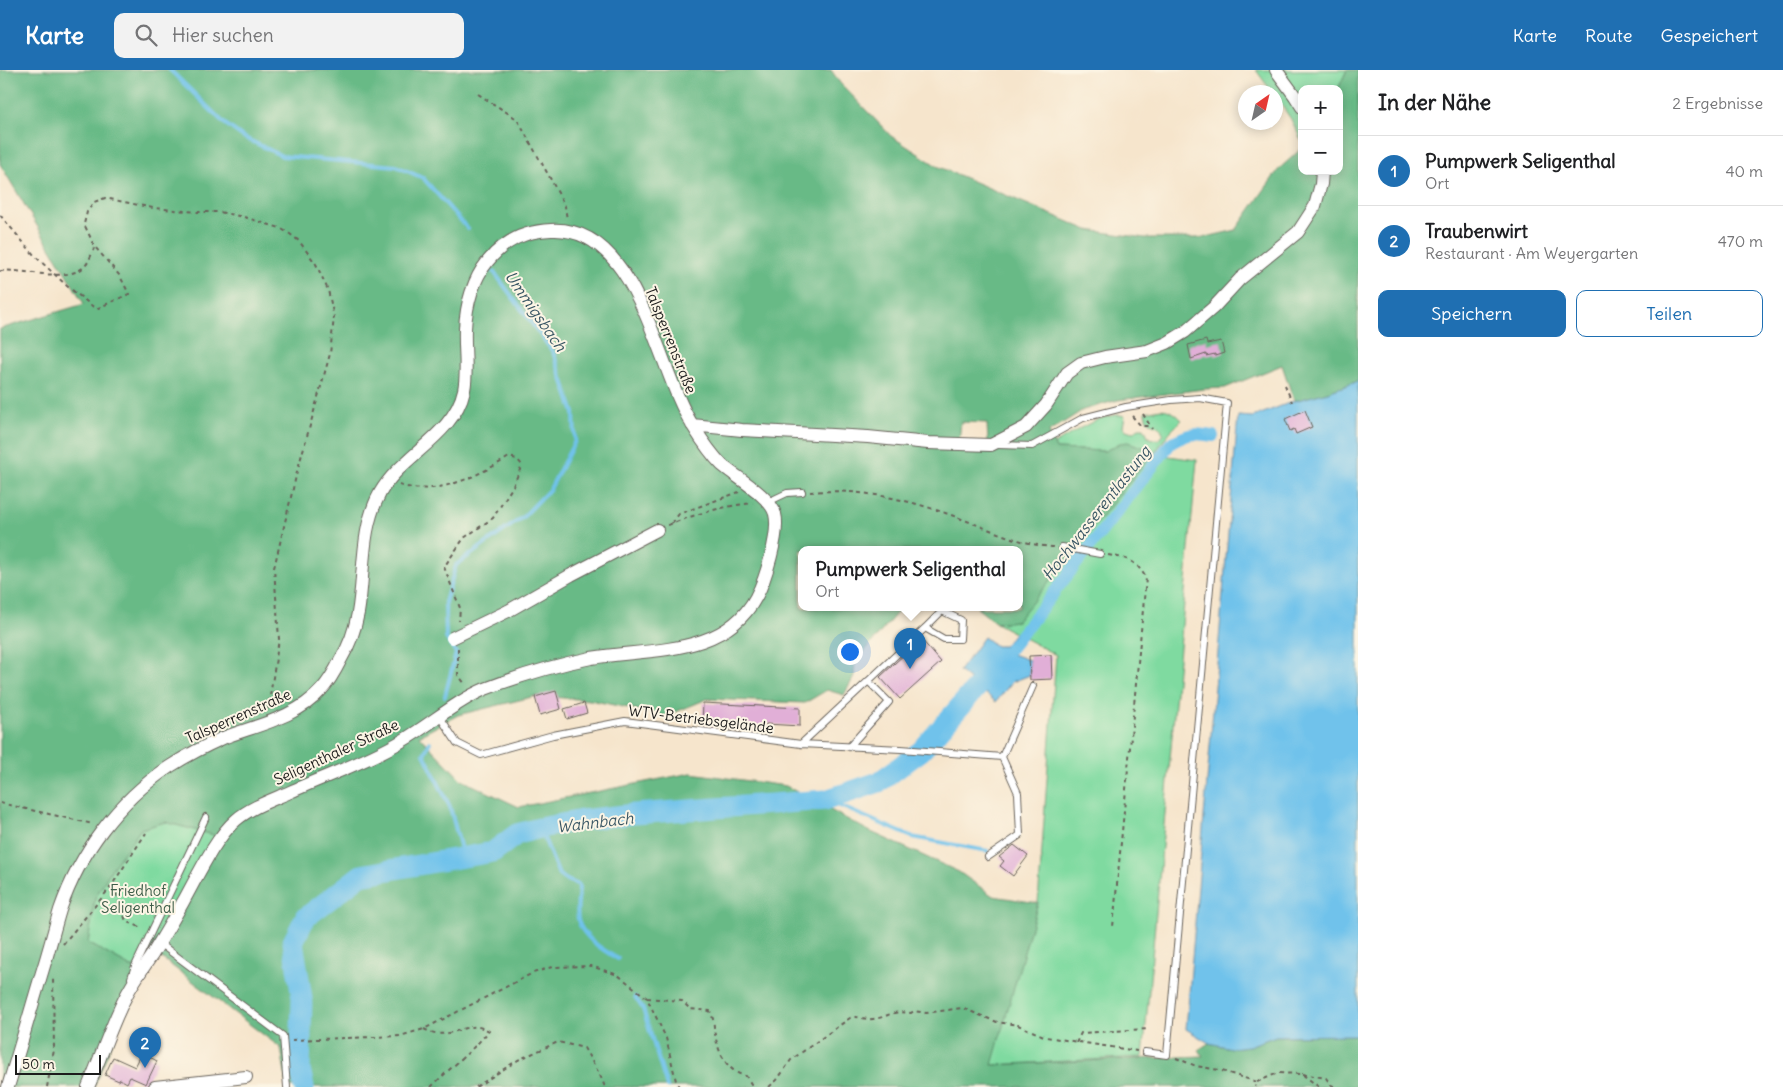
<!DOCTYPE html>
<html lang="de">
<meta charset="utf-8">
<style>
body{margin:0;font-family:Delius,sans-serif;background:#f2f2f2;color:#202124}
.controls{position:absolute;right:15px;top:15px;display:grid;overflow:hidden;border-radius:10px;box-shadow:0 2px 12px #0003}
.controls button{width:45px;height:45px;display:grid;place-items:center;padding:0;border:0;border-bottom:1px solid #e0e0e0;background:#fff;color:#202124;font:25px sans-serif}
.compass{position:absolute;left:1238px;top:15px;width:45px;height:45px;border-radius:50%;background:#fff;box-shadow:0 2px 12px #0003;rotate:34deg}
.scale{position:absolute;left:15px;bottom:12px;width:86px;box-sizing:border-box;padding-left:5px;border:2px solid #1c1c1c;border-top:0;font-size:14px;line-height:18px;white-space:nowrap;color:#1c1c1c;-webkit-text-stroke:4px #fcf5e5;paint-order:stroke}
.you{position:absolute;left:849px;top:581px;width:18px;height:18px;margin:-12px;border:4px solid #fff;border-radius:50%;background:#1a73e8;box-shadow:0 0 0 8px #1a73e833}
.badge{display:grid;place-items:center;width:32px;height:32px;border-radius:50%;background:#1f6fb2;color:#fff;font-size:16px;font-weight:700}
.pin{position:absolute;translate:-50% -41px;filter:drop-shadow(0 1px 2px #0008)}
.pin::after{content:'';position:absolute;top:26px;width:18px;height:15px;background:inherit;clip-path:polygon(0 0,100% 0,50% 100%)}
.popup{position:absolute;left:798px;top:476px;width:225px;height:65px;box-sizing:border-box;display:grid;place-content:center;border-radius:10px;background:#fff;filter:drop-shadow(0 1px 4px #0005);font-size:16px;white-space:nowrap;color:#757577}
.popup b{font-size:19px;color:#202124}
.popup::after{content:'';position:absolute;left:50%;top:100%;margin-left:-10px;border:10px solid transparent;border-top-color:#fff}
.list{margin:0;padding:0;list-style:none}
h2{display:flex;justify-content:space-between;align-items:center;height:65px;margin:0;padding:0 20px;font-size:21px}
h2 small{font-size:16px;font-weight:400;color:#757577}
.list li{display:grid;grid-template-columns:32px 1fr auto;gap:15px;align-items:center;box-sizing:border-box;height:70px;padding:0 20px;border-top:1px solid #e0e0e0}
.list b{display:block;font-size:19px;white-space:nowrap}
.list p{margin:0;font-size:16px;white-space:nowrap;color:#757577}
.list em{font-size:16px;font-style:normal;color:#757577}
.actions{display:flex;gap:10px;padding:15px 20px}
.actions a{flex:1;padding:11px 0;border:1px solid #1f6fb2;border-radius:10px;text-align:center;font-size:18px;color:#1f6fb2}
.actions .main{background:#1f6fb2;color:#fff}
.icon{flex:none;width:28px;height:28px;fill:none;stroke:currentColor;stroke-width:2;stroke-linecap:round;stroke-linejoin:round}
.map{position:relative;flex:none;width:1358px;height:1017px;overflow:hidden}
header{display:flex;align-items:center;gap:30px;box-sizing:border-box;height:70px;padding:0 25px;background:#1f6fb2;color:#fff}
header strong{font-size:24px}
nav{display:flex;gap:28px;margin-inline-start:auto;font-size:18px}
.search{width:350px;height:45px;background:#f2f2f2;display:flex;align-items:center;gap:12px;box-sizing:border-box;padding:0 18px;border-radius:10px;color:#757577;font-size:19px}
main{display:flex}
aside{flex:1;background:#fff}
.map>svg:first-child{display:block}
.green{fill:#7fdaa0;stroke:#4e7b5e}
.forest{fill:#67ba86;stroke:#426b51;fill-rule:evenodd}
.water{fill:#6fc2eb;stroke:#466f84}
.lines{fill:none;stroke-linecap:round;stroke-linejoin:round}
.stream{stroke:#6fc2eb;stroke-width:4}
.canal{stroke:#6fc2eb;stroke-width:12}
.river{stroke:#6fc2eb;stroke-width:21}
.building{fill:#e1afd7}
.service-casing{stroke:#68625a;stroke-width:8}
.minor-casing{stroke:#68625a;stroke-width:14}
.path{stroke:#68625a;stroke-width:2;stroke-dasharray:4 4;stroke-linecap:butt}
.service{stroke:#fff;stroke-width:6}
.minor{stroke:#fff;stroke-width:12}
.minor-bridge-casing{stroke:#68625a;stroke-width:14;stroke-linecap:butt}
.minor-bridge{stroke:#fff;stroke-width:12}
.labels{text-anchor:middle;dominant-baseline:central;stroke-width:4;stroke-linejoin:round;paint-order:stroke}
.street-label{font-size:15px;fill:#1c1c1c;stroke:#fcf5e5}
.park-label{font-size:15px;fill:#3f5e4a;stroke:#fcf5e5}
.water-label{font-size:16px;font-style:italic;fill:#395664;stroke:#fcf5e5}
</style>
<header>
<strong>Karte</strong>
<div class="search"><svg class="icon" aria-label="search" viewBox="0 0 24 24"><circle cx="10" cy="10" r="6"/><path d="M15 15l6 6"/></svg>Hier suchen</div>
<nav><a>Karte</a><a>Route</a><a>Gespeichert</a></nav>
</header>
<main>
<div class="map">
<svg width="1358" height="1017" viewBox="0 0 1358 1017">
<rect width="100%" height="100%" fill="#fcf5e5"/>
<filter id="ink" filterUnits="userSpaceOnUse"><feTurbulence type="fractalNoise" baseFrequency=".02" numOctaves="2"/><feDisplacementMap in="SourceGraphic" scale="10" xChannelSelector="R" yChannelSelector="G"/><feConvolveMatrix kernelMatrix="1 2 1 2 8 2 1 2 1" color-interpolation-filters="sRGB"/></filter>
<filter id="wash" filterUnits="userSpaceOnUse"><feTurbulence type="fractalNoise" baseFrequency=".0096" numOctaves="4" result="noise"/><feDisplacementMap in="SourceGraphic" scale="20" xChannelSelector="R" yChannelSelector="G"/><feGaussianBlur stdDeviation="1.12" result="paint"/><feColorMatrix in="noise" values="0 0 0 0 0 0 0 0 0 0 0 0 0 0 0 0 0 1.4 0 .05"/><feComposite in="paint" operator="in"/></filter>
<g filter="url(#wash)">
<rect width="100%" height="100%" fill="#f6e5cc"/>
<!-- green -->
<path class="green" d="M 1256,0 L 1347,0 L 1338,19 L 1302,19 L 1302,72 L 1291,49 L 1276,27 L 1276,22 L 1272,22 Z
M 1161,339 C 1171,340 1175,343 1182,350 L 1169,363 L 1154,384 L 1197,390 L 1143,987 L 991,995 L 1038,833 L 1056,585 L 996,553 L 1017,551 L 1120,373 L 1105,381 L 1056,379 L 1054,374 C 1072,364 1104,340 1125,346 L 1123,356 L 1126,360 L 1133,362 L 1139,358 L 1144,358 L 1149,368 L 1158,370 L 1163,364 C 1160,350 1147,360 1145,342 Z
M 165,752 L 222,767 L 140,898 L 131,897 L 88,873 L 95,828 L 111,800 L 141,759 Z"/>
<!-- forest -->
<path class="forest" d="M 0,0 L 831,0 L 840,13 L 891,66 L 937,96 L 1088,160 L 1145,168 L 1202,168 L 1236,160 L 1279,99 L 1302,78 L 1302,101 L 1339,101 L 1339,19 L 1338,19 L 1347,0 L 1358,0 L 1358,309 L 1356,312 L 1328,322 L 1294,331 L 1282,295 L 1225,318 L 1204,319 L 1118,330 L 1083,340 L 1049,362 L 1056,379 L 1105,381 L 1120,373 L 1128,372 L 1152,380 L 1153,384 L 1017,551 L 996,553 L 977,538 L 1019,538 L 1019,480 L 801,480 L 801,538 L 901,538 L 855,593 L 854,607 L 844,625 L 827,620 L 805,633 L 707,629 L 666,646 L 590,630 L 536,626 L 458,645 L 419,666 L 462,710 L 519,737 L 691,703 L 786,716 L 869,761 L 959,802 L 993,826 L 1038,833 L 992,995 L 1203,986 L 1198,980 L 1209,973 L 1231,978 L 1249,976 L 1276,966 L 1358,965 L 1358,1017 L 287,1017 L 281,978 L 151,880 L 221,767 L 165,752 L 141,759 L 111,800 L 95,828 L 88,873 L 131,897 L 140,898 L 133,923 L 94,1017 L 0,1017 L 0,259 L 84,234 L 0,94 ZM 961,352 L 987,353 L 988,374 L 959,372 Z"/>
<!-- water -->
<path class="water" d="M 1358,309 L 1358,965 L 1276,966 L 1249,976 L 1231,978 L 1209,973 L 1186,959 L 1238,346 L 1253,347 L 1294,331 L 1328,322 L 1356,312 Z
M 1013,564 L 1022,569 L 1012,584 L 1029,590 L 1030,605 L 1012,612 L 996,632 L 959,601 L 984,567 L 996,576 L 1005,576 Z"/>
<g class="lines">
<!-- stream -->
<path class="stream" d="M 170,0 L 224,53 L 243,67 L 282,86 L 396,96 L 423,108 L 468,159
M 445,626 L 456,583 L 446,568 L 445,532 L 456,495 L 523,447 L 550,419 L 575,371 L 574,343 L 553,282 L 494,202
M 430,672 L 424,684 L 450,737 L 463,787
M 826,730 L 912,767 L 988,781
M 540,758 L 559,805 L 567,810 L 579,815 C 579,825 576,840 578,850 C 583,868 603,880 618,889
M 635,927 L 643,939 L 667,1017"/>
<!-- canal -->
<path class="canal" d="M 1009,580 L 1171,373 C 1189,363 1193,363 1213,366"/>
<!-- river -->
<path class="river" d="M 304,1017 L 300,999 L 302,928 L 293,872 L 305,848 L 361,805 L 493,782 L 517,764 L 540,758 L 582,750 L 634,744 L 826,730 L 879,712 L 921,681 L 993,599 L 997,599"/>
</g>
<g id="blocks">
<!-- building -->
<path class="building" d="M 1206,270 L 1207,274 L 1221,271 L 1224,283 L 1215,286 L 1215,284 L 1206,286 L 1206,284 L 1191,289 L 1188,275 Z
M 1305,340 L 1312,357 L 1296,364 L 1294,359 L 1290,361 L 1285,349 Z
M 921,569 L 941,592 L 900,629 L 880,607 Z
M 1051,585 L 1052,609 L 1030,610 L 1029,586 Z
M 556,621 L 561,639 L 540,645 L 535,627 Z
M 584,633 L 587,643 L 567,649 L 564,639 Z
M 703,633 L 800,638 L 800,656 L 766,654 L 766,662 L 744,661 L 702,656 Z
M 1014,775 L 1028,786 L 1013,806 L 1000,796 L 1004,791 L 999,787 Z
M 142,983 L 157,991 L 146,1014 L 130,1007 L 127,1013 L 120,1009 L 119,1011 L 105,1005 L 113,987 L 135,997 Z"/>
</g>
</g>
<g filter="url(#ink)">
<use href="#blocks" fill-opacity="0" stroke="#68625a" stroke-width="1"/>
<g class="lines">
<defs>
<path id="service" d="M 997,375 L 1032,376 L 1083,348 L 1126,337 L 1171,330 L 1200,328 L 1227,333 L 1167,985 L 1145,982
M 768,432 L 787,423 L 802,422
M 1062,477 L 1100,484
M 440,647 L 457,673 L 481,685 L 553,665 L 625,651 L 801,674 L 901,679 L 1002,687
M 801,674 L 925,558 L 942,541 L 961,550 L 960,569 L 944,569 L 925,558
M 849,677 L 889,632 L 868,611
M 988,787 L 1020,765 L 1018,723 L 1002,687 L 1033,616
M 159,873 L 283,966 L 287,1017
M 131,908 L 135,896 L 206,747"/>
<path id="minor" d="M 1276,0 L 1295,26 L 1302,37
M 692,355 L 742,360 L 868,367 L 928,373 L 991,375 L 1026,357 L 1046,335 L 1067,303 L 1081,293 L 1105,287 L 1147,281 L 1167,273 L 1185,262 L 1214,237 L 1240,209 L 1298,162 L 1315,136 L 1321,114 L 1322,101
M 508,541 L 571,505 L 657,460
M 8,1017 C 20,978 31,939 43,899 C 49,880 54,860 60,840 C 80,782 118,731 169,697 C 186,686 205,676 223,668 C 257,655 296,648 321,620 C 329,612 336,599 341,589 C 349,576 355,559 358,543 C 365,504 360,459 380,423 C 401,385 454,366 464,320 C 468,300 464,280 465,259 C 466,235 473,209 488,191 C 505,170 525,161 551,160 C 639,155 656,299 693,356 C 701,369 711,384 722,395 C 736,407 771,427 775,444 C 780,463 765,511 756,527 C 724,587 648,578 591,588 C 556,595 519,606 485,619 C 456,631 430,655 402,671 C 367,692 327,705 290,722 C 272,730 251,737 236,750 C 215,768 197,807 183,832 C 173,850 163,867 152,885 C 143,898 133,912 126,926 C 111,955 101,987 88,1017
M 155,1017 L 246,1007"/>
</defs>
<!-- service casing -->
<use href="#service" class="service-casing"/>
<!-- minor casing -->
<use href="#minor" class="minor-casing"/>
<!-- path -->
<path class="path" d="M 478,24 L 517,49 L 550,108 L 565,136 L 567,150
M 0,145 L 35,186 L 67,216 L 96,239 L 129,224 L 120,206 L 95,177 L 84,154 L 87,142 L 94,132 L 105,128 L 153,138 L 197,142 L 219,142 L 244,147 L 280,158 L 290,164 L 299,171 L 316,194 L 328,220 L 334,247 L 330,284 L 297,402 L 274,498 L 279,569 L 268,639
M 0,201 C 23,198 67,214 85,196 C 89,192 92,183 94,178
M 1285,315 L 1292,332
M 1143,344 L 1152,359
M 1132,346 L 1141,356 L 1150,356
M 399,415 C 436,427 478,406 509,387 L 517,389 L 522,395 L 513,416 L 493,448 L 464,468 L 444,497 L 460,538 L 459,551
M 810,422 C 860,418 912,430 959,448 C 990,459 1021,475 1054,477
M 672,453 L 679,444 L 739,422
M 668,455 C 696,444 723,436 753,433
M 1108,485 C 1128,489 1135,489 1146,508 L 1113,857
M 458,578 L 458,605 L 466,615
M 0,733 L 93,754
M 110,818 L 116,823 L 126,851 L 142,858
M 63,874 L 110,818 L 146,763
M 647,928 L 682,931 L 690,939 L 710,941 C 715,952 713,954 715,964 C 718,982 727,1002 746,1006 L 753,1017
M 424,959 C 452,974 465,947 489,961 C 471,982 450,998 431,1017
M 292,970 L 400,966 L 424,959 L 533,903 L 552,897 L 591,896 L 618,905 L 647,928 L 666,968 L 676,1011 L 679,1017
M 1076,973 L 1081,963 L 1148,959
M 1176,988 L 1196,996 L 1219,1000 L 1257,1012 L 1255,1017
M 1302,1004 L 1326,1008 L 1331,1015 L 1336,1017
M 1257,1012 L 1278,1003 L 1302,1004 L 1319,1017
M 47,1017 L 54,980 L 53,908
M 476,1017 L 518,990 L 558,972 L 584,978 L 600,1005 L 605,1017
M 769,1017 L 777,1010 L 791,990 L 850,948 C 858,945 864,950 873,949 C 890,947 890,940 911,943 L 914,941 L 926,943 L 962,938 L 997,952 L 1018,955 L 1046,967 L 1137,981"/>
<!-- service -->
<use href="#service" class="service"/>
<!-- minor -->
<use href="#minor" class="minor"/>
<defs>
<path id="minor-bridge" d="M 452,568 L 508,541"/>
</defs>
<!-- minor-bridge casing -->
<use href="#minor-bridge" class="minor-bridge-casing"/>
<!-- minor-bridge -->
<use href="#minor-bridge" class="minor-bridge"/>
</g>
</g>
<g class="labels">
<!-- street labels -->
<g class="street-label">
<text transform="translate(671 270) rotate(68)">Talsperrenstraße</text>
<text transform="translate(238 646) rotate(-24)">Talsperrenstraße</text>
<text transform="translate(701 649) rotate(7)">WTV-Betriebsgelände</text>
<text transform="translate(336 682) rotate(-25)">Seligenthaler Straße</text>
</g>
<!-- park labels -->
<g class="park-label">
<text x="138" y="820">Friedhof<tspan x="138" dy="17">Seligenthal</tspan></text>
</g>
<!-- water labels -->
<g class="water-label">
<text transform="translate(536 241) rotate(55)">Ummigsbach</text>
<text transform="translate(1096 443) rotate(-52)">Hochwasserentlastung</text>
<text transform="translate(595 752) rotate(-7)">Wahnbach</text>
</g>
</g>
</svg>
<div class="controls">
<button>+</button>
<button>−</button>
</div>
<svg class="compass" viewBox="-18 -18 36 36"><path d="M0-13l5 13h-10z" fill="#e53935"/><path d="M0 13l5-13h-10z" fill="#757577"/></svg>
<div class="scale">50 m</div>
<div class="you"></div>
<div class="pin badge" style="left:910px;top:599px">1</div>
<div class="popup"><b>Pumpwerk Seligenthal</b>Ort</div>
<div class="pin badge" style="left:145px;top:998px">2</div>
</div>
<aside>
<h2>In der Nähe<small>2 Ergebnisse</small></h2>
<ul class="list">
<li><span class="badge">1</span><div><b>Pumpwerk Seligenthal</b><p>Ort</p></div><em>40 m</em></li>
<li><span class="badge">2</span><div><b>Traubenwirt</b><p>Restaurant · Am Weyergarten</p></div><em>470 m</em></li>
</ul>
<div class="actions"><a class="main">Speichern</a><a>Teilen</a></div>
</aside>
</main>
